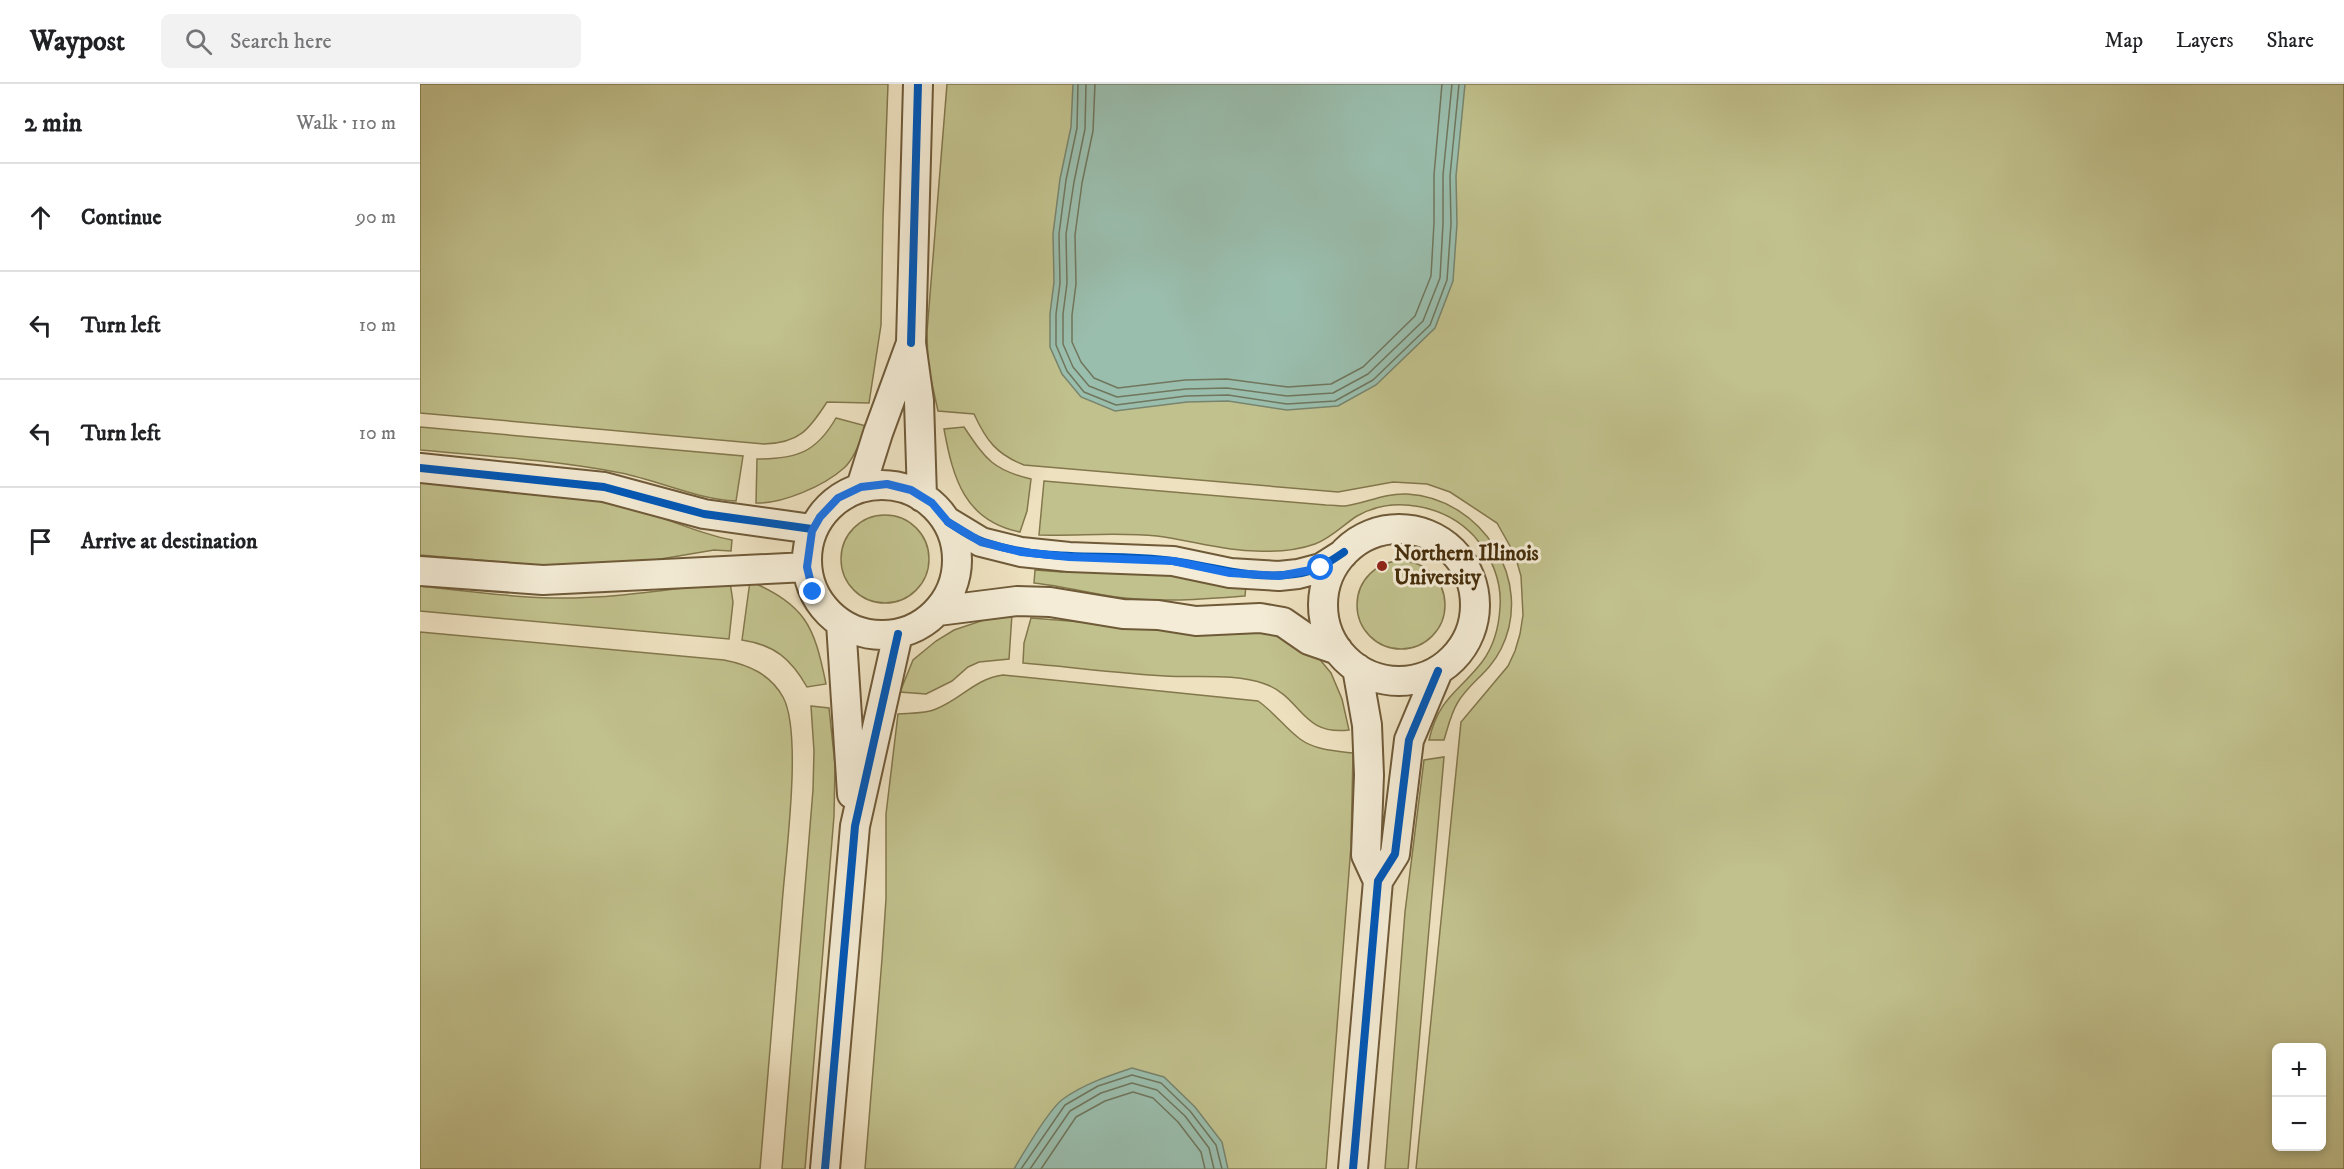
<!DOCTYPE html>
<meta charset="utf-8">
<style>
body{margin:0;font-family:"IM FELL DW Pica",serif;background:#f2f2f2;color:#202124}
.controls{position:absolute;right:18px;bottom:18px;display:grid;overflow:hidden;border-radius:9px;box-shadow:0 3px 9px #0003}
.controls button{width:54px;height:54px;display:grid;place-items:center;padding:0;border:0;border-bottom:2px solid #e0e0e0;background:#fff;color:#202124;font:30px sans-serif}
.stop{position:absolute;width:18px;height:18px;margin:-14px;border:4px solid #1a73e8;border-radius:50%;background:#fff}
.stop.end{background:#1a73e8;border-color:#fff;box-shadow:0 2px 6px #0008}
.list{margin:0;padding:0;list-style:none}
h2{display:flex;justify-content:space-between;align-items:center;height:78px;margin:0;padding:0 24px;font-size:26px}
h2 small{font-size:20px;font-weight:400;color:#757577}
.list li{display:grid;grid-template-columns:39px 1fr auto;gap:18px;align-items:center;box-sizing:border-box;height:108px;padding:0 24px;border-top:2px solid #e0e0e0}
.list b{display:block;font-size:22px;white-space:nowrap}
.list em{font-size:20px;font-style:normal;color:#757577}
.icon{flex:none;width:33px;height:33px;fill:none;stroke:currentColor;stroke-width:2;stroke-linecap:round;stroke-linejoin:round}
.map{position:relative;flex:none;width:1924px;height:1085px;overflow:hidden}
header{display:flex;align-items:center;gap:36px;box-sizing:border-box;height:84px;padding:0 30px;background:#fff;border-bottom:2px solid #e0e0e0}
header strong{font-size:28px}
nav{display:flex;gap:33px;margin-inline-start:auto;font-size:21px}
.search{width:420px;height:54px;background:#f2f2f2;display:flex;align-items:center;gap:15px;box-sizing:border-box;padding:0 21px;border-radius:9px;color:#757577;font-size:22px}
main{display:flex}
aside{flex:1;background:#fff}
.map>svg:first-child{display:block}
.green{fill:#c1c18d;stroke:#83774c;stroke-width:1.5;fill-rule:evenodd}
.water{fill:#9abeae;stroke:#78846d;stroke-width:1.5}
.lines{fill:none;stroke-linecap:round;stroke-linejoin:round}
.shore{stroke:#70765c;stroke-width:1.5}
.minor-casing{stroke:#6f5a38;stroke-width:32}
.minor{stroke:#f4ecd6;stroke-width:28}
.cycleway-casing{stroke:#f4ecd6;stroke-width:11}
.cycleway{stroke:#0057b8;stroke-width:8}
.route{stroke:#1a73e8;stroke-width:8}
.poi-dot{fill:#8f2418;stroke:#f4ecd6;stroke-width:2}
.labels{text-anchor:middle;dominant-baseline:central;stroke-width:6;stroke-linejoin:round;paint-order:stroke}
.poi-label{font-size:21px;font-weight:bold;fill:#452d0b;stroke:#f4ecd6;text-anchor:start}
</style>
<header>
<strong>Waypost</strong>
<div class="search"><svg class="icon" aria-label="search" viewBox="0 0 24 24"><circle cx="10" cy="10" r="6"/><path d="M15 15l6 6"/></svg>Search here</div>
<nav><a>Map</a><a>Layers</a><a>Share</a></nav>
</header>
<main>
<aside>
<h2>2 min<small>Walk · 110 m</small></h2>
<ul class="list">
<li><svg class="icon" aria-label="ahead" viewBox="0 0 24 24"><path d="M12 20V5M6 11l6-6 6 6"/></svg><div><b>Continue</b></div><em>90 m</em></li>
<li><svg class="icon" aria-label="left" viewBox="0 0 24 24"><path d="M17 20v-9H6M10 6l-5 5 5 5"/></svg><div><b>Turn left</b></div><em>10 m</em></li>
<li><svg class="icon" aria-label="left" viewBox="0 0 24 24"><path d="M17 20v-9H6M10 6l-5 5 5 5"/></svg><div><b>Turn left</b></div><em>10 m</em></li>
<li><svg class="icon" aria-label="arrive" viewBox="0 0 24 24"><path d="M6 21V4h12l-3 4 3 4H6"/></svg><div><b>Arrive at destination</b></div></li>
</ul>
</aside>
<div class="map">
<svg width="1924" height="1085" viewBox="0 0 1924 1085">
<rect width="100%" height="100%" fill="#eee1c0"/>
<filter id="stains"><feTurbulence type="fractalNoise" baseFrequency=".00333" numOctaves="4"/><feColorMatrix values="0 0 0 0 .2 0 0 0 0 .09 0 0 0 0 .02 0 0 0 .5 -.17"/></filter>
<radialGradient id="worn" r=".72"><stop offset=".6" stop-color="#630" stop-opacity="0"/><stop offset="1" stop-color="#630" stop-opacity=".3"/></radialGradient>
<!-- green -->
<path class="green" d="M 0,0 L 468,0 L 463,134 L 461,241 L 449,319 L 407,318 C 389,346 379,359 344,360 L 0,329 Z
M 527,0 L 1924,0 L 1924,1085 L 996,1085 L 1041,638 L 1088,582 L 1095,567 L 1100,550 L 1103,531 L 1101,492 L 1095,471 L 1077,439 L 1030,408 L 1007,400 L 973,398 L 918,408 L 604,381 C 576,370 566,356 554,330 L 518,327 L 508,282 L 507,248 ZM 1856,964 L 1902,964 L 1902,1062 L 1856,1062 Z
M 416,334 L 446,342 C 440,356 435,374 424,384 C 404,402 362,420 336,419 L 337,375 C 376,375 396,369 416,334 Z
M 0,343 L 323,372 L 316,417 C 276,415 240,397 201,389 C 134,376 67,372 0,366 Z
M 544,343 C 565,374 572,386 611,395 L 607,427 L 600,448 C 545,437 533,395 524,345 Z
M 624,397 L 906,421 C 912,421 919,422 925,422 C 946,419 964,409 987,410 C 1062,414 1115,497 1081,565 C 1069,589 1050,598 1038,618 C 1031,629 1028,643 1024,656 L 1009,656 C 1019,613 1038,609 1062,578 C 1074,562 1079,542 1080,523 C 1082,497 1071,471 1054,452 C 1025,421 974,411 937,432 C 923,441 911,454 895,460 C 878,466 855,468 836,467 C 803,467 770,456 737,452 C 698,448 659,452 619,451 Z
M 0,398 C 67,404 136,406 202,422 C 240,430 274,449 312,456 L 311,467 L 294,466 L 223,478 L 129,482 L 0,471 Z
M421 475a44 44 0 1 1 88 0a44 44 0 1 1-88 0Z
M937 521a44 44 0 1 1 88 0a44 44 0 1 1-88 0Z
M 673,485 L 738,485 L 826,501 L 825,512 C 783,515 738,519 696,513 C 669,509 642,502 614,499 L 615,486 L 642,488 Z
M 330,497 C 386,522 394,541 406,600 L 387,603 C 371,575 355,561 322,556 Z
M 310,498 L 313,518 L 309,555 L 0,527 L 0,502 C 44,507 88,513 132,514 C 192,515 251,505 310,498 Z
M 592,530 L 589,575 L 559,578 L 548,583 L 532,597 L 506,610 L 480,608 L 493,576 L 516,557 L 534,546 L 564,536 Z
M 611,534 L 751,545 L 842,543 L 892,566 L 911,589 L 922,615 L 929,646 C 881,652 882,613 845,600 C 814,589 777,594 745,592 C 698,589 650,583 603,579 L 604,559 Z
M 0,548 L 304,576 C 329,581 350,590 363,613 C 383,650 365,776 362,821 C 354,909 347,997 340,1085 L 0,1085 Z
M 583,591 L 838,617 C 854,628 865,644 880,655 C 895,666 915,667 933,669 L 931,762 L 906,1085 L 445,1085 L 462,875 L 466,815 L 466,730 L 478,630 C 490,629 505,630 516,625 C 542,615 554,595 583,591 Z
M 391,622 L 409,624 L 415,681 L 414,732 L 385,1085 L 362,1085 L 393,706 L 394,667 Z
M 1024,673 L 988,1085 L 965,1085 L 985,828 L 1004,676 Z"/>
<!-- water -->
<path class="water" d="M 653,0 L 1045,0 L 1036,92 L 1037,140 L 1033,197 L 1015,244 L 956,301 L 918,322 L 867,326 L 808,317 L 767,318 L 695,327 L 661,313 L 642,290 L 630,263 L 630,230 L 634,198 L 633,150 L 640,95 L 651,43 Z
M 712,984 L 744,993 L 775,1023 L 802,1058 L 808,1085 L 594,1085 C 604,1068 629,1025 643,1015 C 664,1000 688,992 712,984 Z"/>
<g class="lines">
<!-- shore -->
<path class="shore" d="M 658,0 L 657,44 L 646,96 L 639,150 L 640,199 L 636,230 L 636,261 L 647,287 L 664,308 L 696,321 L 766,312 L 808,311 L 867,320 L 915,317 L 953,296 L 1010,241 L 1027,196 L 1031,140 L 1030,92 L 1039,0
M 666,0 L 665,45 L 654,98 L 646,150 L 647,199 L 643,230 L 643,260 L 653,283 L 669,302 L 697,313 L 766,305 L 807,304 L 867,312 L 913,309 L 948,290 L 1003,237 L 1020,194 L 1023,140 L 1023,91 L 1032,0
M 675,0 L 673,47 L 662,99 L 655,151 L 656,200 L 652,231 L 652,258 L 661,278 L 674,294 L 698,304 L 765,296 L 807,295 L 868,303 L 911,300 L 943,283 L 995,232 L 1011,192 L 1014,139 L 1014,91 L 1022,0
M 601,1085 L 645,1021 L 678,1002 L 712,991 L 741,999 L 770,1027 L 796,1061 L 802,1085
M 610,1085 L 650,1027 L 681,1009 L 712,999 L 737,1006 L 765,1032 L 789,1064 L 794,1085
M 621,1085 L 656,1033 L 685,1017 L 713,1008 L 733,1014 L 758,1038 L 781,1068 L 785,1085"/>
<defs>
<path id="minor" d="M 491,259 L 498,0
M 0,384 L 184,403 L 284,430 L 392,445
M387 476a75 75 0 1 1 150 0a75 75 0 1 1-150 0Z
M 441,403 L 458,349 L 491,259 L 499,317 L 502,413
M 528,438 L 561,458 L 601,468 L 649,473 L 753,477 L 810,489 L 859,492 L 878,490 L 901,484 L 923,470
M903 521a76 76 0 1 1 152 0a76 76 0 1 1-152 0Z
M 0,487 L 123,496 L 387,483
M 518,527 L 597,517 L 630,518 L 703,530 L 738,531 L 776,537 L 840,534 L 863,538 L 889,556 L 918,566
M 421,539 L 432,710
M 937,584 L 947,641 L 949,691 L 946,771 L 958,797
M 405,1085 L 435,742 L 478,550
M 933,1085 L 958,797 L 975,770 L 989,656 L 1018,587"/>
</defs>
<!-- minor casing -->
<use href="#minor" class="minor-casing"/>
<!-- minor -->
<use href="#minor" class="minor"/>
<defs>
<path id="cycleway" d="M 491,259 L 498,0
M 0,384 L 184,403 L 284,430 L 392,445
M 528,438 C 539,445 551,454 564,458 C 630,480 688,468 753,477 C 794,483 833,496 875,490 C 895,488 908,479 924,468
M 405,1085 L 435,742 L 478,550
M 933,1085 L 958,797 L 975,770 L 989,656 L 1018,587"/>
</defs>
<!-- cycleway casing -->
<use href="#cycleway" class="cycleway-casing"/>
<!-- cycleway -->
<use href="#cycleway" class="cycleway"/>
</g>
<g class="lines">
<!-- route -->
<path class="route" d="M 393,508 L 387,483 L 392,447 L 400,433 L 418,414 L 441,403 L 467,400 L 491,406 L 512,419 L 528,438 L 561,458 L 601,468 L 649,473 L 753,477 L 810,489 L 859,492 L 901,484"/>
</g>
<!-- markers -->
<circle class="poi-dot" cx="962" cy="482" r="6"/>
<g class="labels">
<!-- poi labels -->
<g class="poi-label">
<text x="974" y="470">Northern Illinois<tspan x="974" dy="24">University</tspan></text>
</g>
</g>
<rect width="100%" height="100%" filter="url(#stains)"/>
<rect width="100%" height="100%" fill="url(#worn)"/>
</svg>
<div class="controls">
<button>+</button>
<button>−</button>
</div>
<div class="stop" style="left:901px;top:484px"></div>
<div class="stop end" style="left:393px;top:508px"></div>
</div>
</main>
